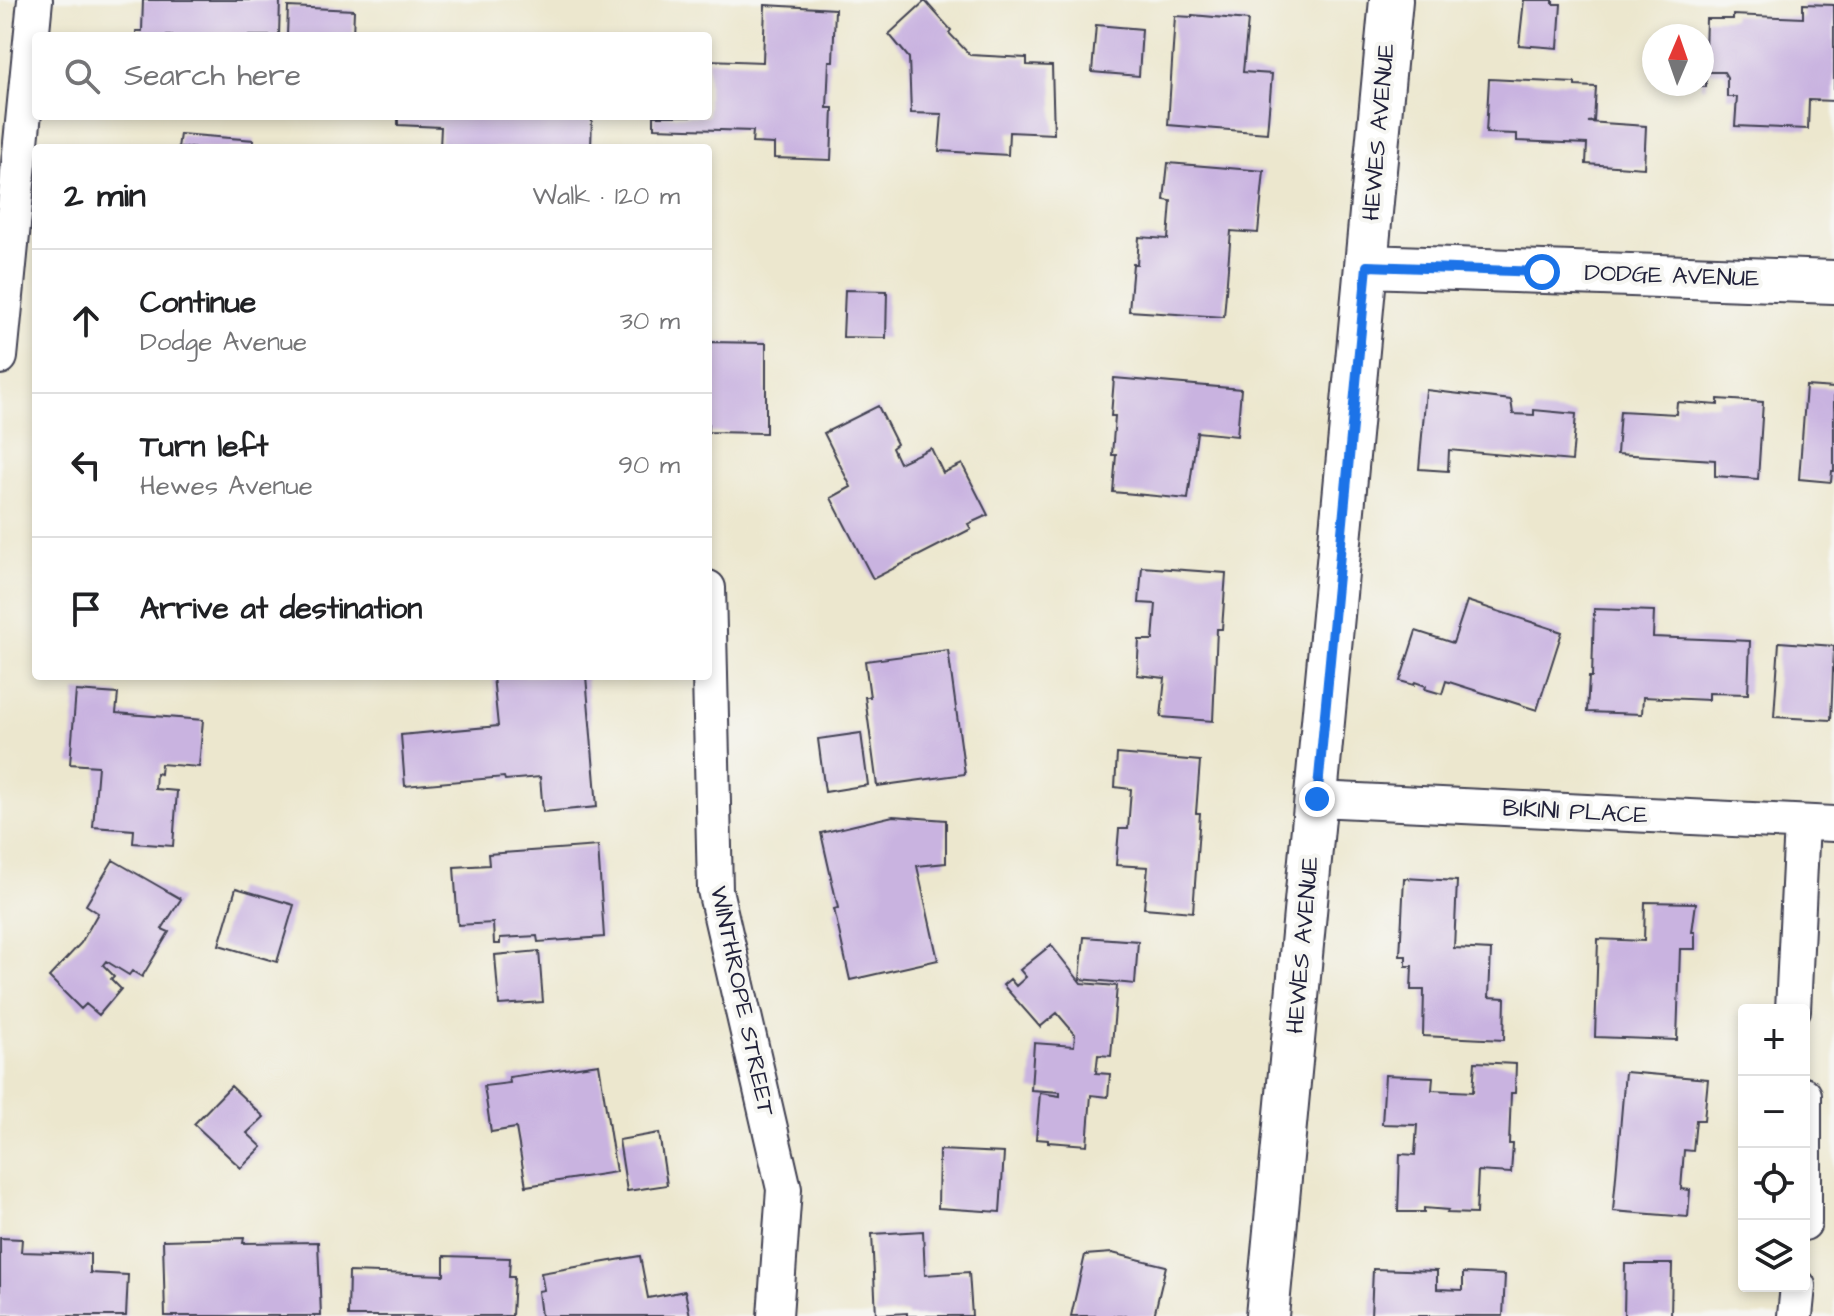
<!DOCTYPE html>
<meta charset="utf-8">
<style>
body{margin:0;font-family:"Architects Daughter",sans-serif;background:#f2f2f2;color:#202124}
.controls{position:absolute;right:24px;bottom:24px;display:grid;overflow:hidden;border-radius:8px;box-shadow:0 4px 12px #0003}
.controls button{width:72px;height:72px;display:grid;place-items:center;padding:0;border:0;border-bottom:2px solid #e0e0e0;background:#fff;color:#202124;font:40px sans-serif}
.compass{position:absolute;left:1642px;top:24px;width:72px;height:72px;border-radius:50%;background:#fff;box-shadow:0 4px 12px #0003;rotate:2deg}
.stop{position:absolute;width:24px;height:24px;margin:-18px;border:6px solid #1a73e8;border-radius:50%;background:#fff}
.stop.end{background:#1a73e8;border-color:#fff;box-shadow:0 2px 8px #0008}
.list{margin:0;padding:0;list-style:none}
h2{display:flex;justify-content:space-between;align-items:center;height:104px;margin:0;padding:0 32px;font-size:34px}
h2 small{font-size:26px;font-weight:400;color:#757577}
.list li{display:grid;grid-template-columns:52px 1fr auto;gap:24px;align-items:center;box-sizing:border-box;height:144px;padding:0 32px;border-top:2px solid #e0e0e0}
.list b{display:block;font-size:30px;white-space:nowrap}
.list p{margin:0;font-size:26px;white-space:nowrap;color:#757577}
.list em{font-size:26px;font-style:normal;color:#757577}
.icon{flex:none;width:44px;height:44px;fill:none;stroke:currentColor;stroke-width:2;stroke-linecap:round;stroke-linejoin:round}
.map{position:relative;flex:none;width:1834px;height:1316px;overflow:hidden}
.search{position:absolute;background:#fff;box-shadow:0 4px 12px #0003;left:32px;top:32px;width:680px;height:88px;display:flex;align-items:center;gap:20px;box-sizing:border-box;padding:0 28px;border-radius:8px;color:#757577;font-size:30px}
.panel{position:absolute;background:#fff;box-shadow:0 4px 12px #0003;left:32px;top:144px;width:680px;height:536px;border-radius:8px}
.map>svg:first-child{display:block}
.building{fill:#c9b3e0}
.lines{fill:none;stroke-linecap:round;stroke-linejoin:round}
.minor-casing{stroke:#404051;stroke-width:38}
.tertiary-casing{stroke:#404051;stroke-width:46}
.minor{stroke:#fff;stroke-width:34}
.tertiary{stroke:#fff;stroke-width:42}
.route{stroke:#1a73e8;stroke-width:10}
.labels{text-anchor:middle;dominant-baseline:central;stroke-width:8;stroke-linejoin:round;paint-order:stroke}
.street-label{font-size:24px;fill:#22223b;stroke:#f6f6f2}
</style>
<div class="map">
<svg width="1834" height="1316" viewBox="0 0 1834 1316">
<rect width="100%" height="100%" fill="#f6f6f2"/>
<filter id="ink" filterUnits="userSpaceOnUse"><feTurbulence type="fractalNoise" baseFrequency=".0125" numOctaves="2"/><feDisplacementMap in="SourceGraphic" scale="16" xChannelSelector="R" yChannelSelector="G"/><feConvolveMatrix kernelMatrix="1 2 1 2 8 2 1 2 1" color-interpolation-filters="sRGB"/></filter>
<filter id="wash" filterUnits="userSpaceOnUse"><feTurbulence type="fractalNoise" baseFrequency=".006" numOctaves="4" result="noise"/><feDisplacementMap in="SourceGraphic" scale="32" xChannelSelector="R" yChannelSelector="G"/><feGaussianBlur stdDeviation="1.8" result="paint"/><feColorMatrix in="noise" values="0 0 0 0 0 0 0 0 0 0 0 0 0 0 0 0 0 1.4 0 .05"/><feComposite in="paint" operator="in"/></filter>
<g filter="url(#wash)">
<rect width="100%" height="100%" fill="#ece7ce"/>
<g id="blocks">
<!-- building -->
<path class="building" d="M 143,0 L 280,0 L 279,36 L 136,36 L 136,31 L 142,31 Z
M 1524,0 L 1553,0 L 1553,4 L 1561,4 L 1558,48 L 1519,45 Z
M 925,1 L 951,30 L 949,33 L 970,55 L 1027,58 L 1027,65 L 1052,66 L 1054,134 L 1009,132 L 1008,155 L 939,151 L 942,114 L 911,113 L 909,58 L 889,34 Z
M 1803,4 L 1834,5 L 1834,101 L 1809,100 L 1808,129 L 1735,126 L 1737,97 L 1727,97 L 1727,77 L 1724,72 L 1706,72 L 1706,87 L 1702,87 L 1702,52 L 1705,53 L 1706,19 L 1733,19 L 1733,15 L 1803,18 Z
M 765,5 L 835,9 L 833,61 L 829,61 L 827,108 L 833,108 L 831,160 L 774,158 L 774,144 L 752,143 L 753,131 L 654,128 L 654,116 L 708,116 L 708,60 L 763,62 Z
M 288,7 L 354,10 L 353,36 L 287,36 Z
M 1192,15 L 1248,20 L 1243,72 L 1272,74 L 1267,133 L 1168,125 L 1175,16 L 1192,17 Z
M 1096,25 L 1142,29 L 1139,76 L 1092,72 Z
M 1489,79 L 1575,83 L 1575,86 L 1596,87 L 1594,121 L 1588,122 L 1646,126 L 1644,168 L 1586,164 L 1587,144 L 1517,141 L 1517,134 L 1486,133 Z
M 398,116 L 592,116 L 591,148 L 440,148 L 441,127 L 398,125 Z
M 180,134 L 254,140 L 253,148 L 178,148 Z
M 1168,163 L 1264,171 L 1258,233 L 1231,231 L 1224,317 L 1129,311 L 1133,264 L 1137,264 L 1139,237 L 1168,239 L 1171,201 L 1164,200 Z
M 845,290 L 887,291 L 886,338 L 843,337 Z
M 708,342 L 766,343 L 766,433 L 708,432 Z
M 1114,378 L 1241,389 L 1237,436 L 1197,432 L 1188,499 L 1113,492 L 1116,455 L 1112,455 L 1115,416 L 1111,416 Z
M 1806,386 L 1834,388 L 1834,471 L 1832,471 L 1831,482 L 1799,479 Z
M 1426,390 L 1511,400 L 1513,414 L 1534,415 L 1534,410 L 1576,414 L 1572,461 L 1449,450 L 1448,471 L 1419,469 Z
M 1718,399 L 1763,402 L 1758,479 L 1715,476 L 1715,460 L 1617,454 L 1620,411 L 1676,414 L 1677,402 L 1718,405 Z
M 878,406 L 897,444 L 892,448 L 899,463 L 931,448 L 943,473 L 962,464 L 988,515 L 968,524 L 971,529 L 873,579 L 831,498 L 851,487 L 824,433 Z
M 1142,567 L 1226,573 L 1222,629 L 1217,629 L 1213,721 L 1161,717 L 1165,678 L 1137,675 L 1139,640 L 1153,640 L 1156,604 L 1139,603 Z
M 1467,601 L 1562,632 L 1537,710 L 1446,681 L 1442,694 L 1425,689 L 1426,686 L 1415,682 L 1414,685 L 1400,681 L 1416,631 L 1453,643 Z
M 1594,609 L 1654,611 L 1653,637 L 1750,641 L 1748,694 L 1709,693 L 1709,700 L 1643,697 L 1642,714 L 1587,712 L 1589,677 L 1592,677 Z
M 1779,642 L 1834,646 L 1831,720 L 1774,717 Z
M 948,650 L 965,774 L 877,786 L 865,697 L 870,697 L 865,661 Z
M 493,676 L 586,676 L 597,807 L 543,812 L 540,777 L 505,780 L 504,777 L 405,786 L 401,735 L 498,726 Z
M 76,691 L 118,694 L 116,713 L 203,720 L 199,767 L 161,764 L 160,774 L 156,773 L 155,789 L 177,791 L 173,846 L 133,843 L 134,830 L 93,827 L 98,766 L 70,764 Z
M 861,733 L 868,785 L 825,792 L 818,739 Z
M 1117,754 L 1200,761 L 1196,813 L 1200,813 L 1193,912 L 1144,908 L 1148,867 L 1116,865 L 1119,829 L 1128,829 L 1131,789 L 1115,787 Z
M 893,816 L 946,820 L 946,863 L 917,866 L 938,960 L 850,980 L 834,909 L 838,908 L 821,833 Z
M 598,846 L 604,937 L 538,942 L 537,936 L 500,938 L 500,944 L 494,944 L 493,923 L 458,925 L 454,867 L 489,865 L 488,854 Z
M 113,860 L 181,899 L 162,929 L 169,932 L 142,977 L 132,971 L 129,975 L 106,961 L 103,965 L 114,976 L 111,979 L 121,989 L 99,1015 L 86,1004 L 81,1009 L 49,977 L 81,943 L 98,913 L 86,905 Z
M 1404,878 L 1457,881 L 1454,948 L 1491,950 L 1489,997 L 1505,998 L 1504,1040 L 1423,1036 L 1424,990 L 1411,990 L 1412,966 L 1406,966 L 1406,956 L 1400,956 Z
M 236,888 L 294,905 L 277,962 L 219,945 Z
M 1645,902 L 1696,903 L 1692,932 L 1695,932 L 1695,949 L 1680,949 L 1677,1040 L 1595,1037 L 1598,939 L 1644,941 Z
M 1084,937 L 1138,941 L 1135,984 L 1080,979 Z
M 1051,945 L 1081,983 L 1117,986 L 1111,1056 L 1098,1055 L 1096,1073 L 1110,1074 L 1108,1097 L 1091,1095 L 1087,1145 L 1048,1142 L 1048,1140 L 1036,1139 L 1040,1093 L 1060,1096 L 1060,1092 L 1031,1090 L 1034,1043 L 1074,1046 L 1075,1034 L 1057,1013 L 1040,1027 L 1003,985 L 1010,979 L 1016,986 L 1026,977 L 1020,970 Z
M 539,951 L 543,1002 L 499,1005 L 495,955 Z
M 1475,1062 L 1516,1064 L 1515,1093 L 1511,1093 L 1509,1144 L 1513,1144 L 1511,1173 L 1478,1171 L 1476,1214 L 1447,1213 L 1448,1210 L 1424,1208 L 1424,1212 L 1398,1212 L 1400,1154 L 1415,1155 L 1417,1125 L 1382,1124 L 1385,1075 L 1433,1077 L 1432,1090 L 1473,1092 Z
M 599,1064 L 616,1172 L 526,1186 L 516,1128 L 491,1132 L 484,1086 L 510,1083 L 509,1077 Z
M 1625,1072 L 1708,1079 L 1704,1120 L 1696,1120 L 1693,1151 L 1684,1150 L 1681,1189 L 1690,1190 L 1688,1217 L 1613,1211 Z
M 231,1086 L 264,1117 L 247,1133 L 262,1147 L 241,1168 L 194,1124 Z
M 659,1133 L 667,1185 L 627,1191 L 619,1140 Z
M 939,1150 L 1004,1153 L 1000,1212 L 938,1208 Z
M 923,1231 L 925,1275 L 969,1272 L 972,1316 L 907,1316 L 907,1313 L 876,1315 L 872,1234 Z
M 0,1238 L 22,1239 L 21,1252 L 90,1254 L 90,1273 L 128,1275 L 126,1316 L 0,1316 Z
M 244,1238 L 243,1243 L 318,1242 L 321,1316 L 165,1316 L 163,1240 Z
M 1112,1253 L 1166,1266 L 1154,1316 L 1071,1316 L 1085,1255 Z
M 444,1256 L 510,1258 L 509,1277 L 514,1277 L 512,1316 L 348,1316 L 349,1272 L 444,1275 Z
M 640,1256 L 648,1298 L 685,1291 L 690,1316 L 541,1316 L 538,1291 L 544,1290 L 541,1273 Z
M 1625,1264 L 1672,1264 L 1671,1316 L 1624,1316 Z
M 1373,1269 L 1437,1271 L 1437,1289 L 1463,1290 L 1463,1273 L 1505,1275 L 1503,1316 L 1371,1316 Z"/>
</g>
</g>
<g filter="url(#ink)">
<use href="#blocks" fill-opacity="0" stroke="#404051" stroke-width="2"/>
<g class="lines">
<defs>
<path id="minor" d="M 0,357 L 35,0
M 708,588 L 715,890 L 784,1189 L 775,1316
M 1317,799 L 1834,824
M 1793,1010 L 1802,823
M 1804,1095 L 1804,1223
M 1795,1316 L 1798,1286"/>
<path id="tertiary" d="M 1367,266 L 1834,282
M 1267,1316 L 1391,0"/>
</defs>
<!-- minor casing -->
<use href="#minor" class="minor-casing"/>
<!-- tertiary casing -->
<use href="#tertiary" class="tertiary-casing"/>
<!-- minor -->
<use href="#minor" class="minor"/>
<!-- tertiary -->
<use href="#tertiary" class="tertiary"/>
</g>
</g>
<g class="lines" filter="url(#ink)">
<!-- route -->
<path class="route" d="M 1317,799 L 1367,266 L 1542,272"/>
</g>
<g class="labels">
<!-- street labels -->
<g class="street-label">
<text transform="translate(1379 132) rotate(-85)">HEWES AVENUE</text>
<text transform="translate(1672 276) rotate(2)">DODGE AVENUE</text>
<text transform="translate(1575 812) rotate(3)">BIKINI PLACE</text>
<text transform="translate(1303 945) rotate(-85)">HEWES AVENUE</text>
<text transform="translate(742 1001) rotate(78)">WINTHROPE STREET</text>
</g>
</g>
</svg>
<div class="controls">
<button>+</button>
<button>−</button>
<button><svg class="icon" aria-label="locate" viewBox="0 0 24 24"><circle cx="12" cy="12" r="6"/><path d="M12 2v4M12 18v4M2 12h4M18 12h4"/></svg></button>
<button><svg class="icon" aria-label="layers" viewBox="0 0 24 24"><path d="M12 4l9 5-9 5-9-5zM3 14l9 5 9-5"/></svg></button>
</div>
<svg class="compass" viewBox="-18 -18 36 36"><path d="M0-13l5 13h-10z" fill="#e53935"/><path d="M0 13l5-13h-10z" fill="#757577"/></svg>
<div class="stop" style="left:1542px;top:272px"></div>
<div class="stop end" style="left:1317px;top:799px"></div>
<div class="search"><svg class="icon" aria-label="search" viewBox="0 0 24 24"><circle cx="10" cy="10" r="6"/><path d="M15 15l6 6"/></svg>Search here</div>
<section class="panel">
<h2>2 min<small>Walk · 120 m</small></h2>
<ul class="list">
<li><svg class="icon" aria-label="ahead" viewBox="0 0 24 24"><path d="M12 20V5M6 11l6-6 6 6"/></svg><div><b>Continue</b><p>Dodge Avenue</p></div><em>30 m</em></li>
<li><svg class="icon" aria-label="left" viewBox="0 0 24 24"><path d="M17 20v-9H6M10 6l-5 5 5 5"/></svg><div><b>Turn left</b><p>Hewes Avenue</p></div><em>90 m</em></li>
<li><svg class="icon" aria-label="arrive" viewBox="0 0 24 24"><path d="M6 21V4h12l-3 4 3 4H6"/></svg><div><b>Arrive at destination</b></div></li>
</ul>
</section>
</div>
